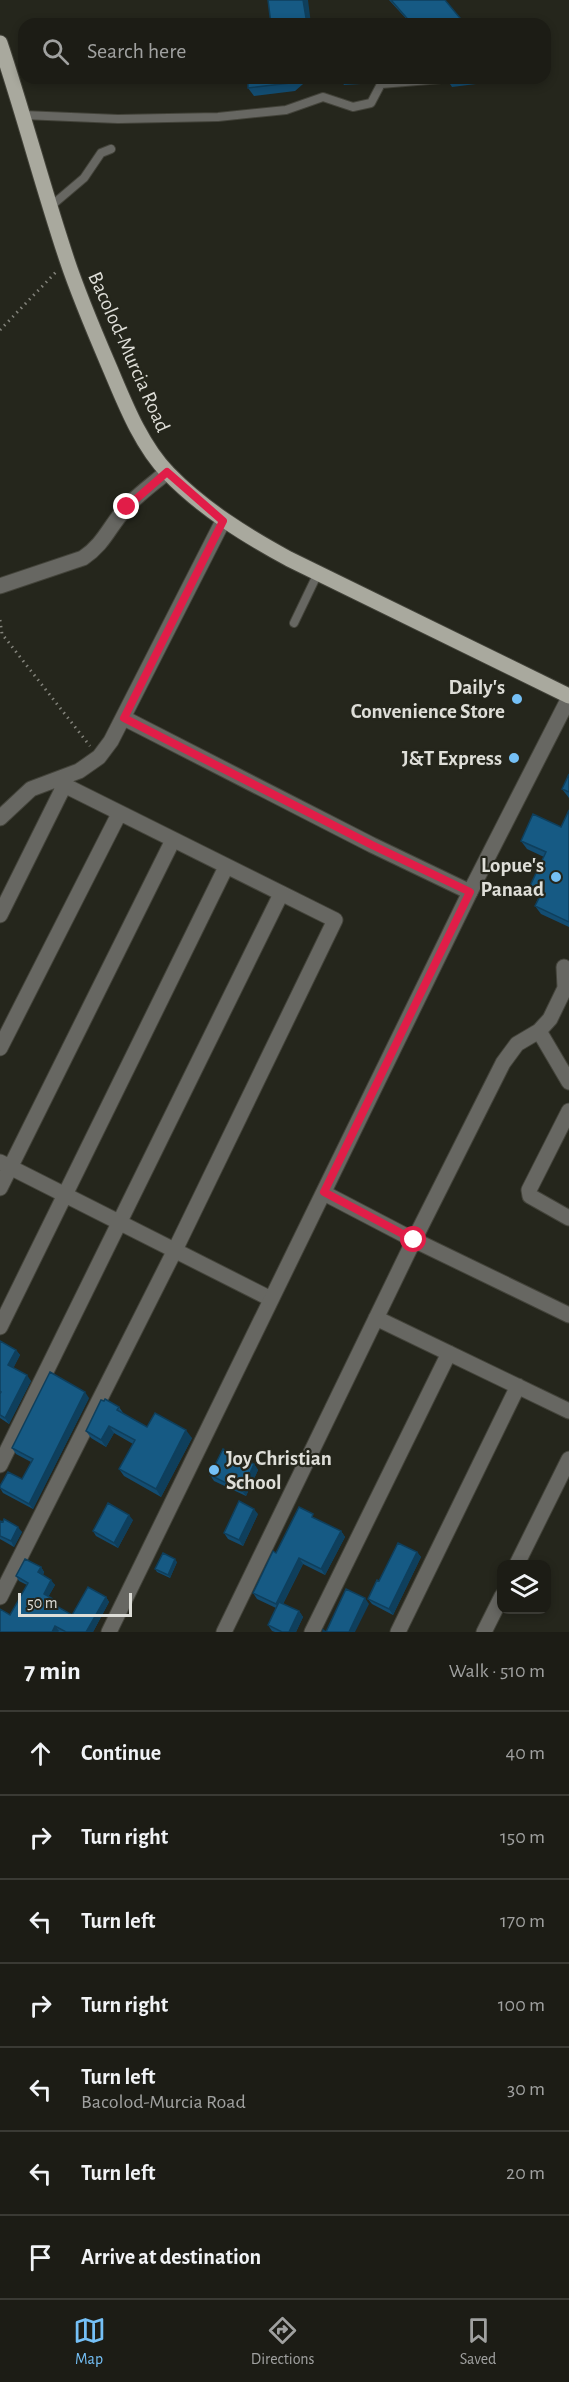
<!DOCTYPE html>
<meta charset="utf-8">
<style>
body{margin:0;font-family:"Alegreya Sans",sans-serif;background:#25251e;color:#f1f3f6}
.controls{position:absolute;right:18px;bottom:18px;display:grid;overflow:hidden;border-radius:12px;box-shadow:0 3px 9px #0003}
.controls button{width:54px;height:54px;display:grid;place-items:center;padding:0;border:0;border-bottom:2px solid #3a3a34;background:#1c1c15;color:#f1f3f6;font:30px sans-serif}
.scale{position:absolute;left:18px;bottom:15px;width:114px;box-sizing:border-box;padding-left:6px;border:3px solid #deded8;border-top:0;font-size:16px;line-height:21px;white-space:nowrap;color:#deded8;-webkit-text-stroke:4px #25261c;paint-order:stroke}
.stop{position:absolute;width:18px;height:18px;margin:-14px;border:4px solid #e11d48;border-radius:50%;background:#fff}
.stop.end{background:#e11d48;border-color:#fff;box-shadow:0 2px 6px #0008}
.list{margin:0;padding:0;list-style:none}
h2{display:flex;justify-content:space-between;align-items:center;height:78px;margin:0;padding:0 24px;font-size:26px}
h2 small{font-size:20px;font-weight:400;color:#a0a1a0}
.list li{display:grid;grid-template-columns:39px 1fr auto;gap:18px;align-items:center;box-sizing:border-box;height:84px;padding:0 24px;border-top:2px solid #3a3a34}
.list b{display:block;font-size:22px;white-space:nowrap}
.list p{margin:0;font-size:20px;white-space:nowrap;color:#a0a1a0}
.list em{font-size:20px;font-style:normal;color:#a0a1a0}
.icon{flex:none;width:33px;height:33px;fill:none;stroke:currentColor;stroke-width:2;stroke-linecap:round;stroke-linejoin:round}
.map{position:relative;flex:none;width:569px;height:1632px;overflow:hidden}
.search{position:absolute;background:#1c1c15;box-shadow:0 3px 9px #0003;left:18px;right:18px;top:18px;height:66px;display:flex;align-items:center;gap:15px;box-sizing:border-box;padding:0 21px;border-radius:18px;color:#a0a1a0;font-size:22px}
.sheet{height:666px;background:#1c1c15}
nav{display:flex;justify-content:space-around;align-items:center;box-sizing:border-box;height:84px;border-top:2px solid #3a3a34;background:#1c1c15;font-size:16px;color:#a0a1a0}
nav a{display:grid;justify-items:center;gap:3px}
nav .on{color:#75c0f6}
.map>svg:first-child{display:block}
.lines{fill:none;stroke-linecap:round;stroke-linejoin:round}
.service-casing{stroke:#43433a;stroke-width:10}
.minor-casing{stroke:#43433a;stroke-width:17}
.tertiary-casing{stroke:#43433a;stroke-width:17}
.primary-casing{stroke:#43433a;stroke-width:17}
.path{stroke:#83837b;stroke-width:3;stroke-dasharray:1.5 4.5;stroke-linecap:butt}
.service{stroke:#676762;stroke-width:8}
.minor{stroke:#676762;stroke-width:15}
.tertiary{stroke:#676762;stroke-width:15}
.primary{stroke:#a9a99e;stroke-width:15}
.wall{fill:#134d72}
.shaded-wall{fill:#0f3f5c}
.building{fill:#165a84;stroke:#0f3f5c;stroke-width:1.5}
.route{stroke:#e11d48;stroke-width:8}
.poi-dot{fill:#75c0f6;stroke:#25261c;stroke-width:2}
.labels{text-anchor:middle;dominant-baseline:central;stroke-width:4.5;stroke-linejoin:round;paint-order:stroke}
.street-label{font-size:21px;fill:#deded8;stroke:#25261c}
.poi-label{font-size:21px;font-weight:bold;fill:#deded8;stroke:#25261c;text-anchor:end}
</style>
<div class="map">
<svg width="569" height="1632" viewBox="0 0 569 1632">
<rect width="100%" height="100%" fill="#25261c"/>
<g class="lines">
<defs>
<path id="service" d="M 23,115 L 118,119 L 218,117 L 286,110 L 323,97 L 353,107 L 371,103 L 381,84 L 441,79
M 51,206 L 84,178 L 101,153 L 111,149
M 294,623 L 318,573"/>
<path id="minor" d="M 0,586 L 83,558 C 104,544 109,527 125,509 C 137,495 153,484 167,472
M 124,718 L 372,845 L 470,892
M 0,818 L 31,789 L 79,771 L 99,757 L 111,741 L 223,521
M 0,915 L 64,786
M 539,1031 L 569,1082
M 0,1048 L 119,814
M 569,1111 L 529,1190 L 530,1196 L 569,1218
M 0,1162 L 271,1299
M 0,1188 L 173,840
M 324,1193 L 414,1240 L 569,1315
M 376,1318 L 569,1411
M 0,1327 L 226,867
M 0,1465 L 281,894
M 517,1564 L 569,1459
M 0,1597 L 175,1250 L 335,920 L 56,781
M 224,1632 L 414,1240 L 503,1063 L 517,1044 L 539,1031 L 550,1019 L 565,988 L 564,967
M 312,1632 L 449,1353
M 398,1632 L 518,1386
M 484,1632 L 502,1596"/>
<path id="tertiary" d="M 109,1632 L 470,892 L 569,698"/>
<path id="primary" d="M 0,43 C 24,115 43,188 67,260 C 79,296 94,331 109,366 C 124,401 140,444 168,473 C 203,509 245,535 289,559 L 569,696"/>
</defs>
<!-- service casing -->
<use href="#service" class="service-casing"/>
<!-- minor casing -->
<use href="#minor" class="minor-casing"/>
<!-- tertiary casing -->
<use href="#tertiary" class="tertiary-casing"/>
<!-- primary casing -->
<use href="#primary" class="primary-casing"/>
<!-- path -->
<path class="path" d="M 0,330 L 57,271
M 0,620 L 2,634 L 90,746"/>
<!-- service -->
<use href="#service" class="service"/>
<!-- minor -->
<use href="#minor" class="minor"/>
<!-- tertiary -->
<use href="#tertiary" class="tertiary"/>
<!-- primary -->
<use href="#primary" class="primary"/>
</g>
<!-- wall -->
<path class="wall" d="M 389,0 L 445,0 L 465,24 L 411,24 Z
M 248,78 L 310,78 L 295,91 L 254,96 L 248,88 Z
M 339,78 L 360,78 L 361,84 L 344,85 Z
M 446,78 L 479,78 L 476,84 L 452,87 Z
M 569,774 L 569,798 L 562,789 Z
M 569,810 L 569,927 L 541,914 L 535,906 L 539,896 L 536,894 L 530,886 L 544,857 L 527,849 L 521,841 L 561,827 Z
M 0,1341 L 16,1350 L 20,1355 L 13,1368 L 31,1381 L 9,1424 L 0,1418 Z
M 89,1398 L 33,1509 L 3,1493 L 0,1488 L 0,1486 L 22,1479 L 31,1462 L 16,1454 L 12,1448 Z
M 119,1407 L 124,1414 L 147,1427 L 192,1438 L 161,1497 L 124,1476 L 119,1469 L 133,1444 L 114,1433 L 106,1447 L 91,1438 L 86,1431 Z
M 254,1464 L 258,1470 L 246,1496 L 214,1481 L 210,1475 Z
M 258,1514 L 243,1546 L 228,1539 L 224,1533 Z
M 133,1520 L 118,1548 L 96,1536 L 93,1531 Z
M 317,1520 L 341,1531 L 345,1537 L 325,1575 L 303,1564 L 283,1604 L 299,1611 L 303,1617 L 296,1632 L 275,1632 L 272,1631 L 268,1625 L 276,1608 L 257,1599 L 253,1593 L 276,1553 Z
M 0,1521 L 22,1532 L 14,1547 L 0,1539 Z
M 417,1552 L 421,1557 L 393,1615 L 372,1604 L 368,1599 L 379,1581 Z
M 177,1562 L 170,1578 L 157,1572 L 155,1569 Z
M 41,1567 L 44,1572 L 43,1575 L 55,1585 L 48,1597 L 56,1604 L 55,1606 L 72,1615 L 106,1597 L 109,1602 L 93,1632 L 0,1632 L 27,1585 L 19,1581 L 16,1576 Z"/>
<!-- shaded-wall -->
<path class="shaded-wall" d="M 303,0 L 308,0 L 311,24 L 307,24 Z
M 472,78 L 479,78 L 476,84 Z
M 16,1350 L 20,1355 L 12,1371 L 8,1365 Z
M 27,1375 L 31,1381 L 9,1424 L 5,1418 Z
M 85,1392 L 89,1398 L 33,1509 L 29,1504 Z
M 109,1426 L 114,1433 L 106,1447 L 101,1440 Z
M 186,1430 L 192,1438 L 161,1497 L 156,1489 Z
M 254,1464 L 258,1470 L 246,1496 L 242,1491 Z
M 254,1509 L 258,1514 L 243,1546 L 239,1540 Z
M 129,1515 L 133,1520 L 118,1548 L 114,1543 Z
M 18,1527 L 22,1532 L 14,1547 L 11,1541 Z
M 341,1531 L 345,1537 L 325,1575 L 321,1569 Z
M 417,1552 L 421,1557 L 393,1615 L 389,1609 Z
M 299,1558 L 303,1564 L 280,1610 L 276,1604 Z
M 175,1559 L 177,1562 L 170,1578 L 168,1575 Z
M 41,1567 L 44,1572 L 41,1578 L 38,1572 Z
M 51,1580 L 55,1585 L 47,1599 L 44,1594 Z
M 106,1597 L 109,1602 L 93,1632 L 86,1632 Z
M 365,1598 L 369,1604 L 355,1632 L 349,1632 Z
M 53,1599 L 56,1604 L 54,1608 L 51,1603 Z
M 299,1611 L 303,1617 L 296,1632 L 289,1632 Z
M 55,1626 L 59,1631 L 58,1632 L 52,1632 Z"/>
<!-- building -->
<path class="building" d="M 268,0 L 303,0 L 307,24 L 271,24 Z
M 391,0 L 445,0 L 465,24 L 412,24 Z
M 248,78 L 295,78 L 290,83 L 248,88 Z
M 569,774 L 569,792 L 562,789 Z
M 569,810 L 569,922 L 535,906 L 542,892 L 530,886 L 546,852 L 521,841 L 533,814 L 561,827 Z
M 0,1341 L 16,1350 L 8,1365 L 27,1375 L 5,1418 L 0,1415 L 0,1394 L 1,1392 L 0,1391 Z
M 50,1372 L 85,1392 L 29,1504 L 0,1488 L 0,1486 L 8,1472 L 22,1479 L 33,1459 L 12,1448 Z
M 105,1399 L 119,1407 L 117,1410 L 147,1427 L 155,1413 L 186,1430 L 156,1489 L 119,1469 L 135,1440 L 109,1426 L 101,1440 L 86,1431 L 101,1400 L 104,1401 Z
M 223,1449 L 254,1464 L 242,1491 L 210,1475 Z
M 239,1501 L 254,1509 L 239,1540 L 224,1533 Z
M 108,1503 L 129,1515 L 114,1543 L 93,1531 Z
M 299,1507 L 313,1514 L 312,1517 L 341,1531 L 321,1569 L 299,1558 L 276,1604 L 253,1593 L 273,1551 L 276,1553 Z
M 4,1519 L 18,1527 L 11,1541 L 0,1536 L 0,1521 L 3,1522 Z
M 398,1543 L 417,1552 L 389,1609 L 368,1599 L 377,1580 L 379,1581 Z
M 163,1553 L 175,1559 L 168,1575 L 155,1569 Z
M 25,1559 L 41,1567 L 38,1572 L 51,1580 L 44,1594 L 53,1599 L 51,1603 L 72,1615 L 88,1587 L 106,1597 L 86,1632 L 66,1632 L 55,1626 L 52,1632 L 0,1632 L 0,1609 L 10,1615 L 28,1583 L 16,1576 Z
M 346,1589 L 365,1598 L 349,1632 L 323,1632 L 323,1630 L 326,1632 Z
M 279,1602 L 299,1611 L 289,1632 L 282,1632 L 268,1625 Z"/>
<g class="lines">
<!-- route -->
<path class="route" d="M 127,507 L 167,472 L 223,521 L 124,718 L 372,845 L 470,892 L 324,1192 L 414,1240"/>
</g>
<!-- markers -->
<g class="poi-dot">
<circle cx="517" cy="699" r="6"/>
<circle cx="514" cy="758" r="6"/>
<circle cx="556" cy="877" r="6"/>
<circle cx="214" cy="1470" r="6"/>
</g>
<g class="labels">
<!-- street labels -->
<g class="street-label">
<text transform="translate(129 352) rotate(66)">Bacolod-Murcia Road</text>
</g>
<!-- poi labels -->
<g class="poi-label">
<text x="505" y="687">Daily's<tspan x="505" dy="24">Convenience Store</tspan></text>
<text x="502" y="758">J&amp;T Express</text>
<text x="544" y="865">Lopue's<tspan x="544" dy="24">Panaad</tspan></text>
<text x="226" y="1458" text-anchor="start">Joy Christian<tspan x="226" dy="24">School</tspan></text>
</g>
</g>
</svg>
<div class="controls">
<button><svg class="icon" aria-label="layers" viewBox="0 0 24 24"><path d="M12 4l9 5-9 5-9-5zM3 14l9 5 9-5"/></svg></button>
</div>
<div class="scale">50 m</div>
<div class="stop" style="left:414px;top:1240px"></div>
<div class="stop end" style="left:127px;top:507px"></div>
<div class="search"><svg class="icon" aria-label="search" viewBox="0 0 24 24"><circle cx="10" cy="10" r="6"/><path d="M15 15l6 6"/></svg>Search here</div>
</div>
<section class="sheet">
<h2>7 min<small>Walk · 510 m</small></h2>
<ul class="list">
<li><svg class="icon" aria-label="ahead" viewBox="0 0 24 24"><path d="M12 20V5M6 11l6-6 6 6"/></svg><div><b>Continue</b></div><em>40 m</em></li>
<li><svg class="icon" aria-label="right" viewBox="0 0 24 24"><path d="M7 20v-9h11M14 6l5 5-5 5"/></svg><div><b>Turn right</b></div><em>150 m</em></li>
<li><svg class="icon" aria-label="left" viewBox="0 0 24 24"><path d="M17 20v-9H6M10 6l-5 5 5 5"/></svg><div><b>Turn left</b></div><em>170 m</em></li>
<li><svg class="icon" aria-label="right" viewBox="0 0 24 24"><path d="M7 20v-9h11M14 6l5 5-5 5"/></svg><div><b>Turn right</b></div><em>100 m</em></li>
<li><svg class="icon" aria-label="left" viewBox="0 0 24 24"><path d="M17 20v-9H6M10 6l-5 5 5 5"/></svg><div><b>Turn left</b><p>Bacolod-Murcia Road</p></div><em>30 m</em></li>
<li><svg class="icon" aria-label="left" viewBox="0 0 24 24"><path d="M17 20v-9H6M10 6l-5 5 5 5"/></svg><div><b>Turn left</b></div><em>20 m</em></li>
<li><svg class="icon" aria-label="arrive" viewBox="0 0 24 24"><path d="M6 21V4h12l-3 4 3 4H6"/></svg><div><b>Arrive at destination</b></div></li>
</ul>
</section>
<nav>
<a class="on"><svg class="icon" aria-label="map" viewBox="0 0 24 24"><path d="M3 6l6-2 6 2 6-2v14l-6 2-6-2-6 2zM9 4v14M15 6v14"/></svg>Map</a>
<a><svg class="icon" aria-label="directions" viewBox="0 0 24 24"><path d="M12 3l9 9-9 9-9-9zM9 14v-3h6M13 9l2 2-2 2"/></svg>Directions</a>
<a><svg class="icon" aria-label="saved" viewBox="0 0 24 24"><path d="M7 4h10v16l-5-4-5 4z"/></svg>Saved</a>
</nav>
